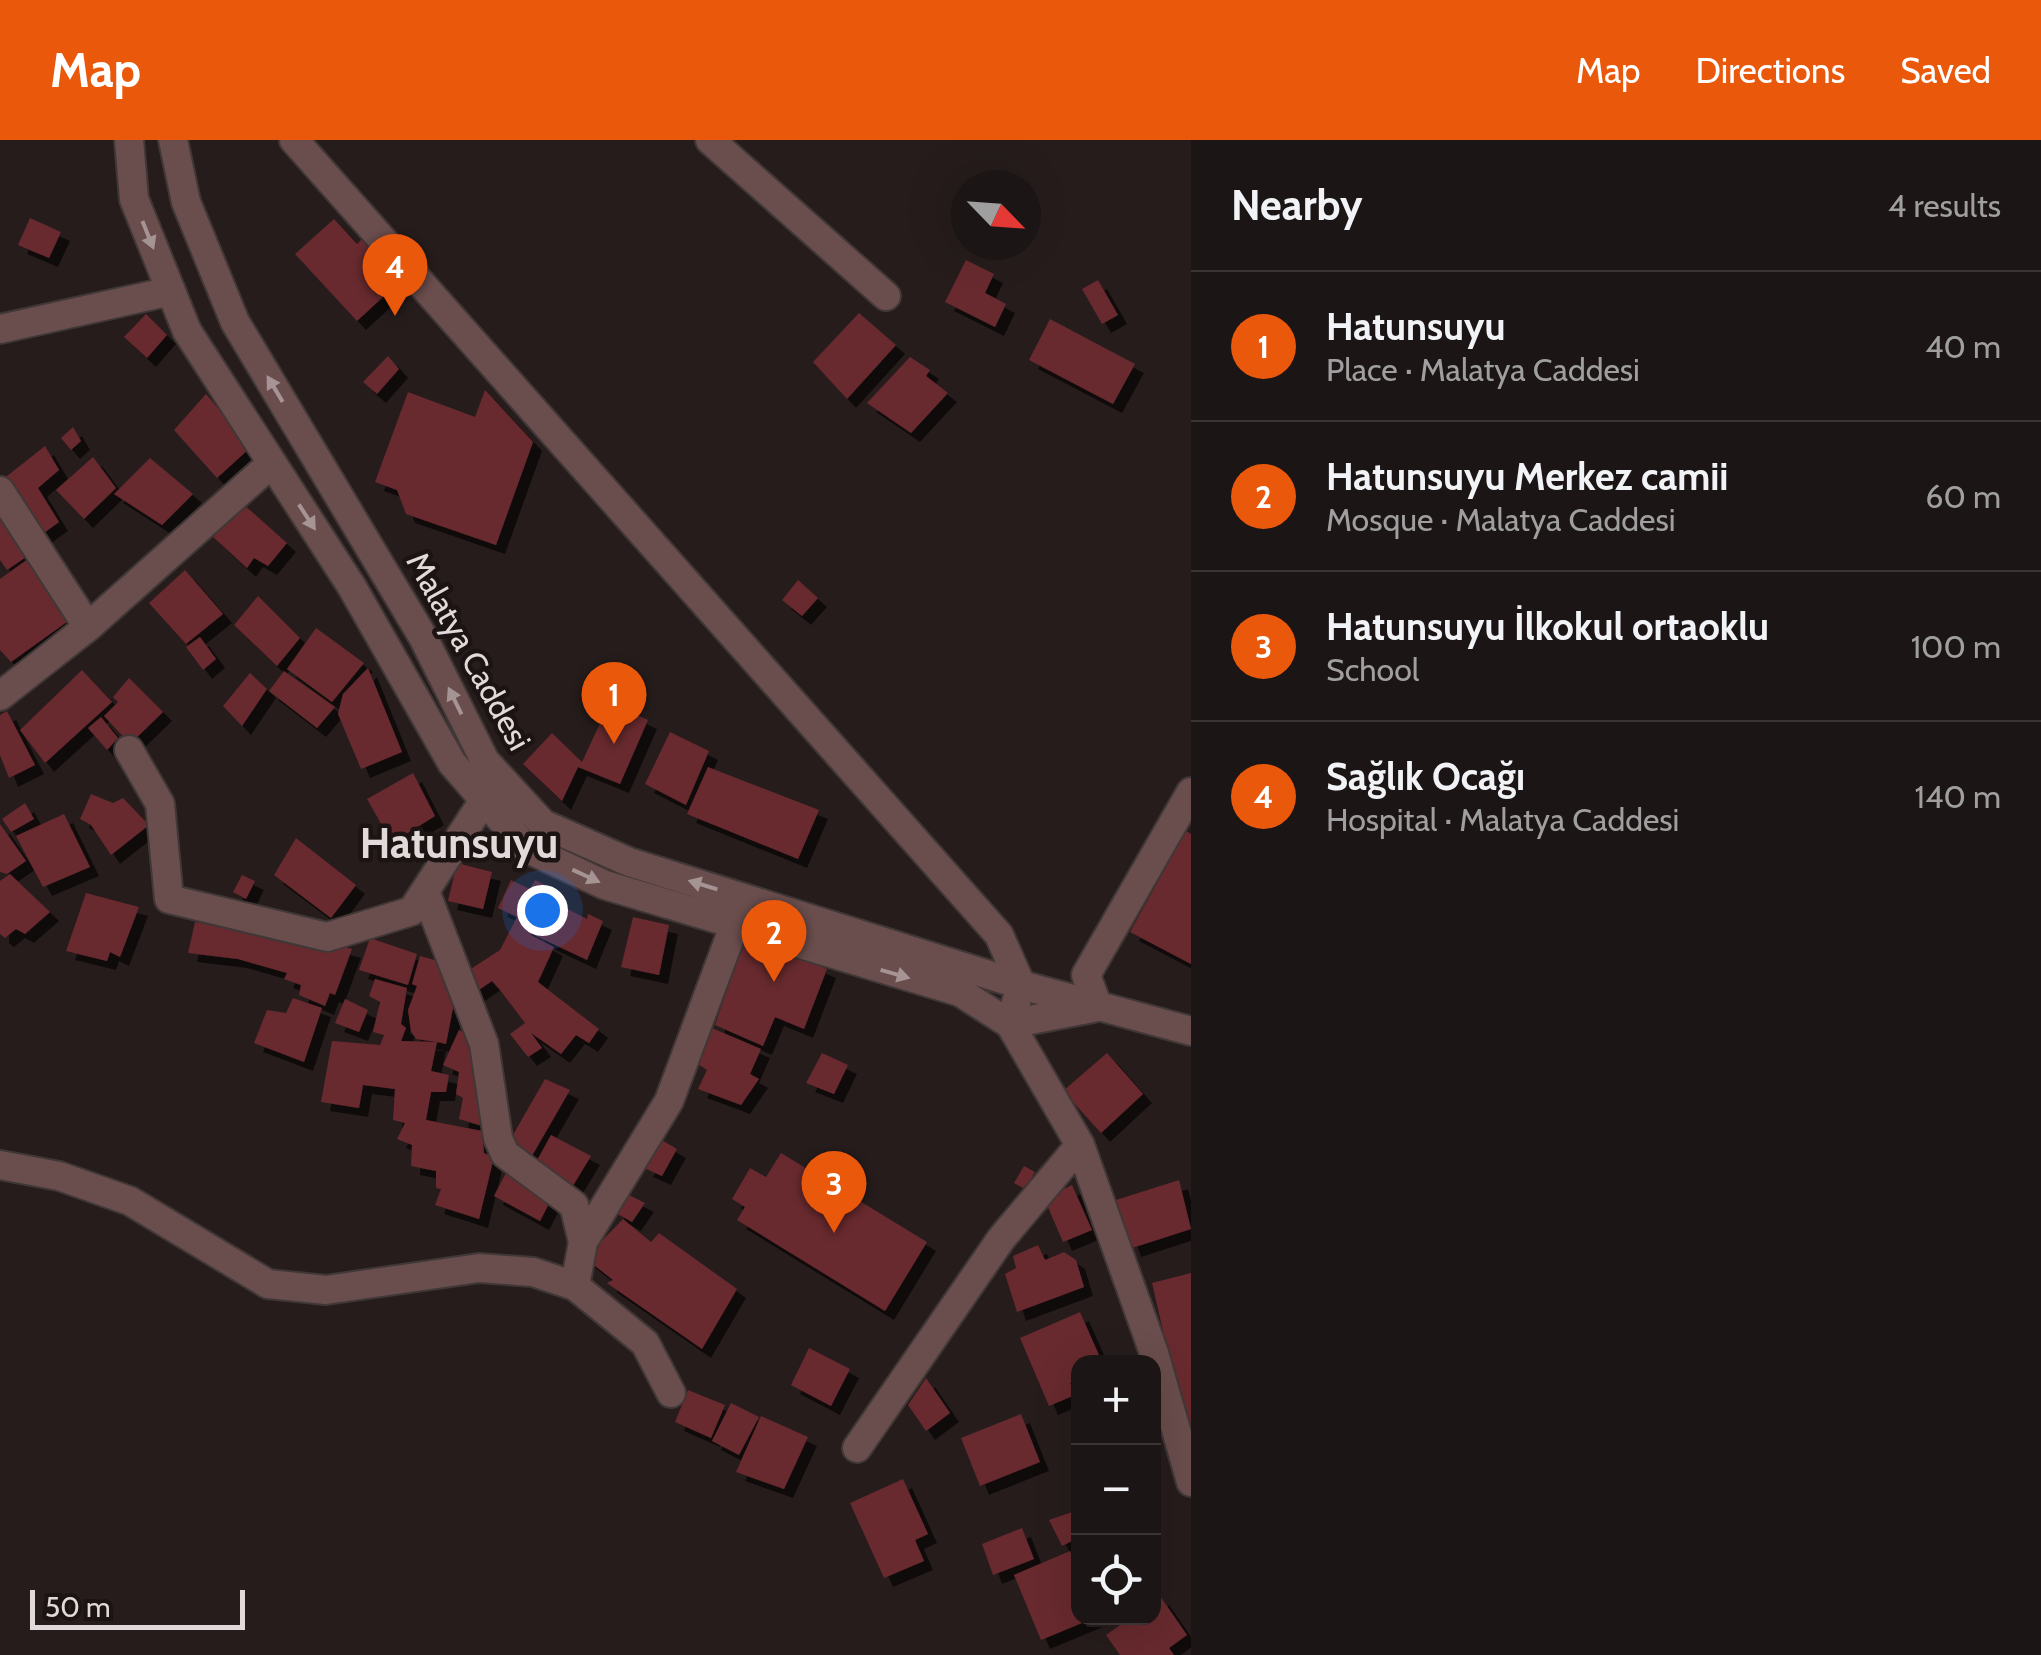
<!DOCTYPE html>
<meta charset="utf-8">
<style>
body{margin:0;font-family:Cabin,sans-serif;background:#292222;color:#f1f3f6}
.controls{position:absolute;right:30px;bottom:30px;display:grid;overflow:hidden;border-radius:20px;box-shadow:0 10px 40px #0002}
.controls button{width:90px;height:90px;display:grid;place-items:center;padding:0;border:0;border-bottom:2px solid #3a3434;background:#1c1515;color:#f1f3f6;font:50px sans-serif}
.compass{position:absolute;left:951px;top:30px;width:90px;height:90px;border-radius:50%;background:#1c1515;box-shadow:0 10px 40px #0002;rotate:115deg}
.scale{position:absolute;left:30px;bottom:25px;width:215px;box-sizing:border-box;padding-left:10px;border:5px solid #e2dada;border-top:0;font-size:28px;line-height:35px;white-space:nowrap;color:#e2dada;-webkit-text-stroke:8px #1c1313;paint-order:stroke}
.you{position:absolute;left:542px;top:770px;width:35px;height:35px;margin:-25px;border:8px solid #fff;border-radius:50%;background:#1a73e8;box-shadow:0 0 0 15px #1a73e833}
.badge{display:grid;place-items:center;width:65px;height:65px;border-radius:50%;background:#ea580c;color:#fff;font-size:32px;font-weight:700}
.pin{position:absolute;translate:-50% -82px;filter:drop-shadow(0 2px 5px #0008)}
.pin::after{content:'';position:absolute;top:52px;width:35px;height:30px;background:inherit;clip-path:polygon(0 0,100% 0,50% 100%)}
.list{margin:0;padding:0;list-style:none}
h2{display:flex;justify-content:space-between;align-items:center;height:130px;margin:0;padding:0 40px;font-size:42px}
h2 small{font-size:32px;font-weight:400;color:#a09fa0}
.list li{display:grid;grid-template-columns:65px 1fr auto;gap:30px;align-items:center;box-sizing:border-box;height:150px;padding:0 40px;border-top:2px solid #3a3434}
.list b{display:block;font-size:38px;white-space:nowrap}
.list p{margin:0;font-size:32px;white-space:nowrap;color:#a09fa0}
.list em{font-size:32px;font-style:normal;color:#a09fa0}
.icon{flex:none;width:55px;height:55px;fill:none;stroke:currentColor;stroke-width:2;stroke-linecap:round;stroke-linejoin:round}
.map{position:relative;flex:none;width:1191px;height:1515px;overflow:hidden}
header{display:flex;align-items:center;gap:60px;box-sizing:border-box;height:140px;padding:0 50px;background:#ea580c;color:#fff}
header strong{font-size:48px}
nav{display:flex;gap:55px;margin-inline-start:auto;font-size:35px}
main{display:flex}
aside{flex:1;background:#1c1515}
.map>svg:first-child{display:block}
.building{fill:#68292f;filter:url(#shadow)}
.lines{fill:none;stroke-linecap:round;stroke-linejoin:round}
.minor-casing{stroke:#403737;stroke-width:32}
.tertiary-casing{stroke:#403737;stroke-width:32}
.minor{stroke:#6a4d4d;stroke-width:28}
.tertiary{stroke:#6a4d4d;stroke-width:28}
.oneway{fill:#a69494}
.labels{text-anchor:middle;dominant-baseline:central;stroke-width:9;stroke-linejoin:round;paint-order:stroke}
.street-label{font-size:32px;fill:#e2dada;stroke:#1c1313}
.district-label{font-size:42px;font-weight:bold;fill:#e2dada;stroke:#1c1313}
</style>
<header>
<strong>Map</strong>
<nav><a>Map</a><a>Directions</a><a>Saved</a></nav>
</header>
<main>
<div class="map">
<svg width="1191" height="1515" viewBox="0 0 1191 1515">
<defs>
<filter id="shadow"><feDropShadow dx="9" dy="9" stdDeviation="0" flood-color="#0009"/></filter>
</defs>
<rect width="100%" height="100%" fill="#261c1c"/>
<!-- building -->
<path class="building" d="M 30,78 L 61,92 L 49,118 L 18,105 Z
M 334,79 L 357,104 L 363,98 L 374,110 L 368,115 L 396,145 L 357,181 L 295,114 Z
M 966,120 L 994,134 L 985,153 L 1006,164 L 995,187 L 945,162 Z
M 1098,140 L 1118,175 L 1102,184 L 1082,149 Z
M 859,173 L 896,205 L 847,259 L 813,222 Z
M 146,174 L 167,195 L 147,218 L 124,197 Z
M 1050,179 L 1135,224 L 1113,264 L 1029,220 Z
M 388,216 L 399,229 L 377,254 L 363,242 Z
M 910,217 L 930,230 L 926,236 L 948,253 L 911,293 L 867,263 Z
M 485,250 L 533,302 L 496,405 L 406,374 L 397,350 L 375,342 L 408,252 L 475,277 Z
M 206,254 L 251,307 L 217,338 L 174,290 Z
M 73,287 L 81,301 L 71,310 L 61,298 Z
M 45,306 L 59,330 L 38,348 L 59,382 L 37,398 L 2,340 Z
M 93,317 L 116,348 L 84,379 L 56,350 Z
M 150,318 L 193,354 L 162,385 L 114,354 Z
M 242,363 L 287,403 L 268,426 L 254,418 L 247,428 L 212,396 Z
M 0,375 L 29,415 L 7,430 L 0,420 Z
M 28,419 L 71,479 L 11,522 L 0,510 L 0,439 Z
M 185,430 L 223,474 L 186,504 L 149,463 Z
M 798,440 L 818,458 L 802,476 L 782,460 Z
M 258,456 L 300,498 L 277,526 L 234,485 Z
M 316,488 L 364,523 L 332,562 L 287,529 Z
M 200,497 L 216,519 L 203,530 L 186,507 Z
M 368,528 L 402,612 L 361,629 L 338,574 L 343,554 Z
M 82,530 L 112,562 L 45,623 L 20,590 Z
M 284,531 L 335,567 L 317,588 L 269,551 Z
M 250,533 L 267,549 L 242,586 L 223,566 Z
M 129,538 L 163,572 L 130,604 L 104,576 L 118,562 L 113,557 Z
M 610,562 L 648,580 L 620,644 L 578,627 L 562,661 L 523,624 L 552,593 L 582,622 Z
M 7,571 L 35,625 L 9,638 L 0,615 L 0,575 Z
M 101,577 L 118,598 L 107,610 L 88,588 Z
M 670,592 L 709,611 L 686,665 L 645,644 Z
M 708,627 L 819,670 L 798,719 L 687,674 Z
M 413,633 L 435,676 L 392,703 L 367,659 Z
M 91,654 L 113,663 L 123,658 L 149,685 L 111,715 L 91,685 L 80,679 Z
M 25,663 L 34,679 L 11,692 L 2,679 Z
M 64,674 L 90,727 L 43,747 L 16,696 Z
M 0,684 L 26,721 L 7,734 L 0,732 Z
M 1186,691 L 1191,694 L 1191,824 L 1130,792 Z
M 296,698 L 356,745 L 331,778 L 274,735 Z
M 457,723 L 492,732 L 483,769 L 448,761 Z
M 10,734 L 50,772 L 25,794 L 16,789 L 5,798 L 0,794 L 0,741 Z
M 242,735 L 255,741 L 246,759 L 233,752 Z
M 511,740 L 530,749 L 535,740 L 550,747 L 531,795 L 554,807 L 538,842 L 599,889 L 589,903 L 576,895 L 561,914 L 531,893 L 542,908 L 528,917 L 510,894 L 525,883 L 500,850 L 492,841 L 473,854 L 463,834 L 500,810 L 517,777 L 498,768 Z
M 86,753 L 139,767 L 120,817 L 110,812 L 107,821 L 66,811 Z
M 550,760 L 587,779 L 588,774 L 603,781 L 587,820 L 534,795 Z
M 633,777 L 669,785 L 659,835 L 621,827 Z
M 195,782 L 323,806 L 324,801 L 352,809 L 335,855 L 330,853 L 325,866 L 299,855 L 301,845 L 284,839 L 287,833 L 238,819 L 188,813 Z
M 746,794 L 827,829 L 804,889 L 775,877 L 763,906 L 715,885 Z
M 370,798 L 417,814 L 408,845 L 359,830 Z
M 420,816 L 442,822 L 456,853 L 446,904 L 437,902 L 431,931 L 449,935 L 446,952 L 431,952 L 426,980 L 482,991 L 484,1013 L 494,1017 L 479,1079 L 435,1065 L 441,1049 L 436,1048 L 436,1031 L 411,1026 L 412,1005 L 397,999 L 405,983 L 393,980 L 395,949 L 363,945 L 359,968 L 321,962 L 332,901 L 380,905 L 384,895 L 373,892 L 380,862 L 369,856 L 375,839 L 407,848 L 401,884 L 406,888 L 401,901 L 437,902 L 416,899 L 411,891 L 408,870 L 417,846 L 412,844 Z
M 293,858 L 322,868 L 304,922 L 254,903 L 267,870 L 286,873 Z
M 345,859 L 368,870 L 359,892 L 335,883 Z
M 712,888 L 761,909 L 750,934 L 759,939 L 741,965 L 698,949 L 707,930 L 698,924 Z
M 459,890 L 476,899 L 485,954 L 482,986 L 459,979 L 463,958 L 456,954 L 459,932 L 443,925 Z
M 822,913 L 848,925 L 834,954 L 806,943 Z
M 1107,913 L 1143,954 L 1101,993 L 1063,951 Z
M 545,939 L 570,950 L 529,1021 L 506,1007 Z
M 551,995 L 591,1016 L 571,1049 L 534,1026 Z
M 660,999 L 677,1009 L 662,1036 L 644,1028 Z
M 781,1013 L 927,1102 L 885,1171 L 737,1080 L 745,1067 L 732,1059 L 750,1028 L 766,1037 Z
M 1024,1026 L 1035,1032 L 1025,1049 L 1014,1043 Z
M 507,1031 L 554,1054 L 540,1081 L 494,1056 Z
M 1179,1040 L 1191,1089 L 1132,1108 L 1116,1060 Z
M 1072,1045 L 1092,1090 L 1063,1102 L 1044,1058 Z
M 625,1053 L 645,1063 L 632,1082 L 614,1072 Z
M 623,1079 L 651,1102 L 659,1093 L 737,1149 L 702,1209 L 607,1143 L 613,1140 L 585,1118 Z
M 1038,1105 L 1045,1120 L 1064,1112 L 1076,1120 L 1084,1147 L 1017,1172 L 1005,1134 L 1016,1128 L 1013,1116 Z
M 1191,1133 L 1191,1290 L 1186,1291 L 1152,1143 Z
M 1080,1172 L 1102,1222 L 1078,1222 L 1078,1239 L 1070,1243 L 1075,1255 L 1049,1266 L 1020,1198 Z
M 809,1208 L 850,1229 L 831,1266 L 791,1245 Z
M 926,1238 L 950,1273 L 926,1291 L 908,1265 Z
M 688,1250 L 725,1265 L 711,1298 L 675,1282 Z
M 731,1263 L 759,1277 L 739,1315 L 712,1301 Z
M 1021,1274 L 1040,1322 L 980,1346 L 961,1298 Z
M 761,1276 L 808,1297 L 784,1349 L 736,1332 Z
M 903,1339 L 928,1394 L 915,1400 L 924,1421 L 884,1438 L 850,1363 Z
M 1078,1370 L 1078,1398 L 1062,1406 L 1049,1380 Z
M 1022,1388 L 1034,1419 L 993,1435 L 982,1404 Z
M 1070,1411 L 1078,1431 L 1078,1478 L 1094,1478 L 1041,1500 L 1014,1435 Z
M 1160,1456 L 1187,1495 L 1169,1508 L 1174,1515 L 1120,1515 L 1106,1495 L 1130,1478 L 1154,1478 L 1154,1461 Z"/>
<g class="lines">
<defs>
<path id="minor" d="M 294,0 L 999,795 L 1021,845 L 1010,884 L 1080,1005 L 1154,1213 L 1191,1342
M 710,0 L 886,156
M 0,189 L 171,151
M 0,351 L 88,487 L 272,323
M 0,556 L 88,487
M 129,610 L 160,664 L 169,759 L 327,797 L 412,771 L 484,660
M 425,751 L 484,904 L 498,998 L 505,1014 L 574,1065 L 583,1102
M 1098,867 L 1086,835 L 1191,652
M 0,1025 L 59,1036 L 130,1061 L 268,1144 L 326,1150 L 479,1128 L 533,1132 L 575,1146
M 671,1253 L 645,1203 L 575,1146 L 583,1102 L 669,961 L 736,781
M 857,1308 L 1001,1099 L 1080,1005"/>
<path id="tertiary" d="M 129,0 L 134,59 L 187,191 L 352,447 L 452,623 L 526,708 L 605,745 L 960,852 L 1010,884 L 1093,868
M 173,0 L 186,62 L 235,182 L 423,497 L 485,621 L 543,684 L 629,722 L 1021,845 L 1191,891"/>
</defs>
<!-- minor casing -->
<use href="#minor" class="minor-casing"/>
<!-- tertiary casing -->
<use href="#tertiary" class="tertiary-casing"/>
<!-- minor -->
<use href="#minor" class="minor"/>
<!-- tertiary -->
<use href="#tertiary" class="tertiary"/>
</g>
<!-- one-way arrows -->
<defs><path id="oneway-solid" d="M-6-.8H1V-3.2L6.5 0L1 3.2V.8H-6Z" transform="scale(2.5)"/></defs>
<g class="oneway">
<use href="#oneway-solid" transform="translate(148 95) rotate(68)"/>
<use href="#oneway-solid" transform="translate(275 249) rotate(-121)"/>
<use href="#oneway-solid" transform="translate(307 377) rotate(57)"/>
<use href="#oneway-solid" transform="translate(455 561) rotate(-116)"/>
<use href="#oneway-solid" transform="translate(586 736) rotate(25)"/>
<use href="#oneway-solid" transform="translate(703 745) rotate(-163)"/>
<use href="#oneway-solid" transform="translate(895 834) rotate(16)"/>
</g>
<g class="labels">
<!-- street labels -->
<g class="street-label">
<text transform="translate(469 511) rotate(61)">Malatya Caddesi</text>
</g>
<!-- district labels -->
<g class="district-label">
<text x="459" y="703">Hatunsuyu</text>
</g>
</g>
</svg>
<div class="controls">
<button>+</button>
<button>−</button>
<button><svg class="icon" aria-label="locate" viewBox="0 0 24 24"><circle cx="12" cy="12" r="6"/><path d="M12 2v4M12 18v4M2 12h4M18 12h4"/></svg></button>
</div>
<svg class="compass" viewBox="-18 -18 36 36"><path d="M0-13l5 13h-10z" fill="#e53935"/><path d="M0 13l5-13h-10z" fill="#a09fa0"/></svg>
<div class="scale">50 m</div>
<div class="you"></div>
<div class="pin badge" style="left:614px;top:604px">1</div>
<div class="pin badge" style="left:774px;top:842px">2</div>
<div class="pin badge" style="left:834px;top:1093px">3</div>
<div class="pin badge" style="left:395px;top:176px">4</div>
</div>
<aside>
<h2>Nearby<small>4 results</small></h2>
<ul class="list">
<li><span class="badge">1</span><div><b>Hatunsuyu</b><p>Place · Malatya Caddesi</p></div><em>40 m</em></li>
<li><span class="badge">2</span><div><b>Hatunsuyu Merkez camii</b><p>Mosque · Malatya Caddesi</p></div><em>60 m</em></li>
<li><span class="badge">3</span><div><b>Hatunsuyu İlkokul ortaoklu</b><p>School</p></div><em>100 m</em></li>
<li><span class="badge">4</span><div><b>Sağlık Ocağı</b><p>Hospital · Malatya Caddesi</p></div><em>140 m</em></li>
</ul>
</aside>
</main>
